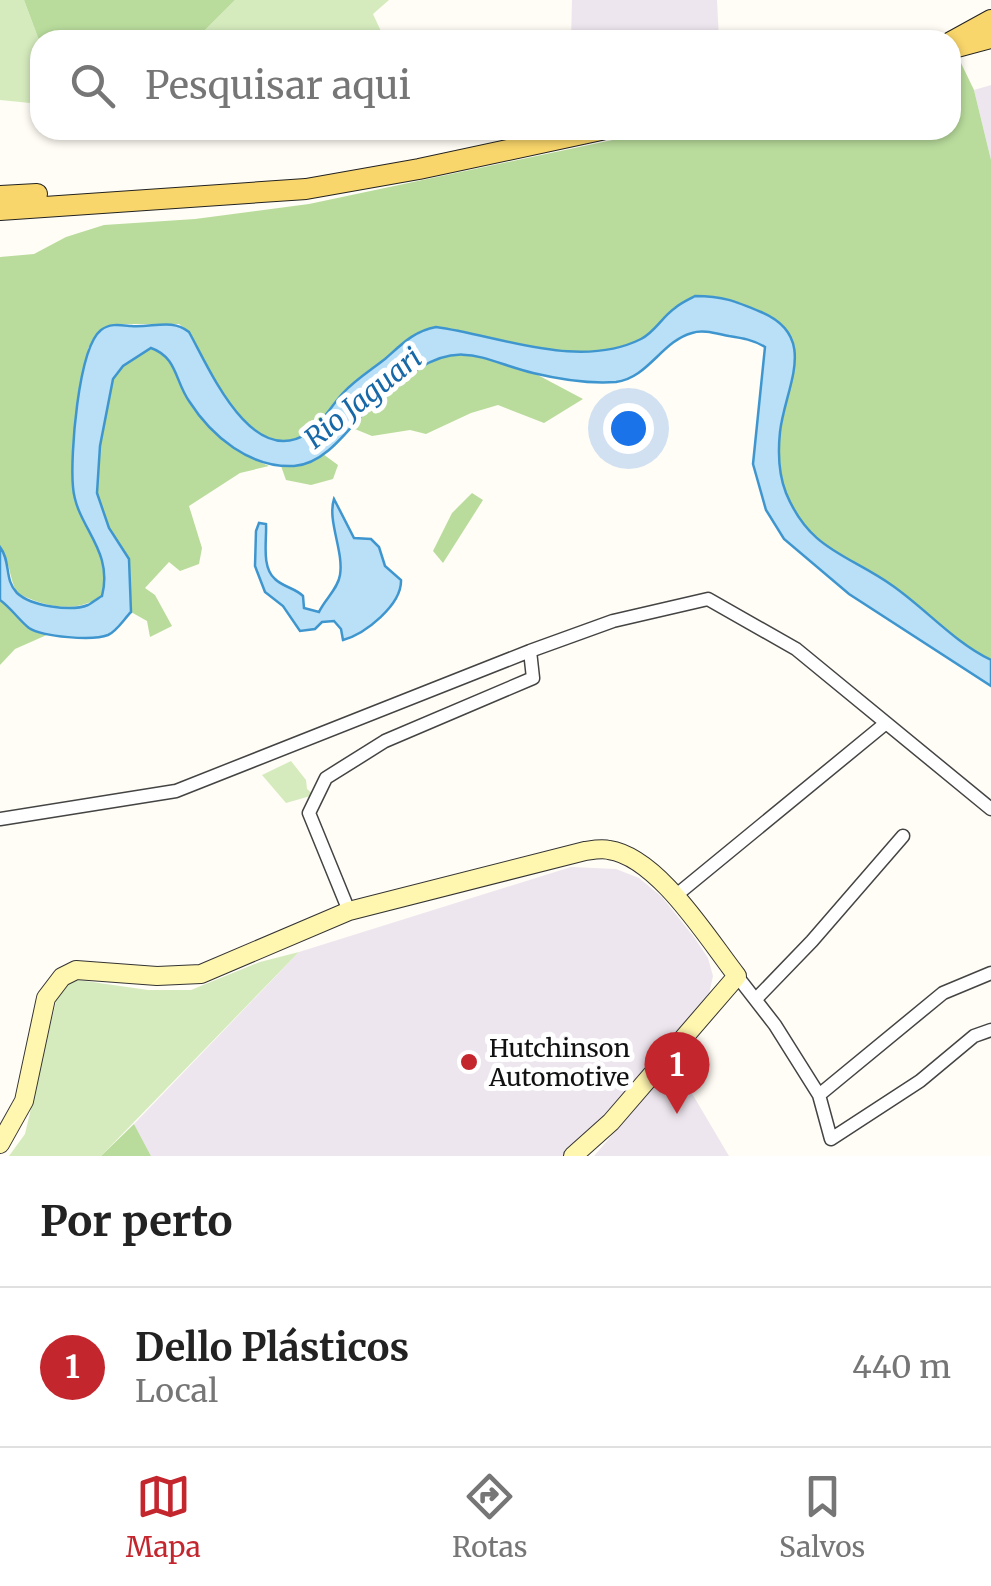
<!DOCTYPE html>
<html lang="pt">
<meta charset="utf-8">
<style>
body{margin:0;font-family:Merriweather,serif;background:#f2f2f2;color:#222}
.you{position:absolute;left:628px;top:428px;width:35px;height:35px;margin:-25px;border:8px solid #fff;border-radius:50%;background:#1a73e8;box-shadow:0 0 0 15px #1a73e833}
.badge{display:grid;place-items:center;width:65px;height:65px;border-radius:50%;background:#c4262e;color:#fff;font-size:32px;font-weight:700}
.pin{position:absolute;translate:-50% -82px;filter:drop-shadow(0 2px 5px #0008)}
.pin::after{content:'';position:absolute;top:52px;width:35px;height:30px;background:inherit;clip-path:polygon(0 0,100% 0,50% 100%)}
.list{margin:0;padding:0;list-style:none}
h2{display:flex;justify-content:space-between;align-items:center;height:130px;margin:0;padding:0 40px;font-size:42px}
h2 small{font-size:32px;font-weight:400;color:#767676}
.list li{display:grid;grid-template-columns:65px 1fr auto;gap:30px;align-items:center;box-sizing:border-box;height:160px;padding:0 40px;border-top:2px solid #e0e0e0}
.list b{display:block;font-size:38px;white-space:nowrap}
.list p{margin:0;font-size:32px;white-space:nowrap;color:#767676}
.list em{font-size:32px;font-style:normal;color:#767676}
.icon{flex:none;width:55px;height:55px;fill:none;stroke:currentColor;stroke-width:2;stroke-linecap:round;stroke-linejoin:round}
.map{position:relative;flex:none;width:991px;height:1156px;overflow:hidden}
.search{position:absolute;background:#fff;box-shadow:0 2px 8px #0004;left:30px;right:30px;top:30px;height:110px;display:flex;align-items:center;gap:25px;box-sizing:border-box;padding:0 35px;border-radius:30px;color:#767676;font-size:38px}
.sheet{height:290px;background:#fff}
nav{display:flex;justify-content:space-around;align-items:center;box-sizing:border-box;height:140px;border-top:2px solid #e0e0e0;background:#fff;font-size:28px;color:#767676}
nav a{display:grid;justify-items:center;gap:5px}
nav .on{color:#c4262e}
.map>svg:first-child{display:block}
.industrial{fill:#eee6ef}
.green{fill:#d5ebbd}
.forest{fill:#b9dc9c}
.water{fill:#b9e0f7;stroke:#3f96cf;stroke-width:2.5}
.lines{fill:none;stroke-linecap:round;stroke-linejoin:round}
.street-casing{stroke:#444;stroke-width:15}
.secondary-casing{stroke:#333;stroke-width:20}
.primary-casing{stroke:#222;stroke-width:22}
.street{stroke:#fff;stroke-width:12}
.secondary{stroke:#fff6b0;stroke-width:18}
.primary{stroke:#f9d66b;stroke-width:20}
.poi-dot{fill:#c4262e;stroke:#fff;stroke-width:4}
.labels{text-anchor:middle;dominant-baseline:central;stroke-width:10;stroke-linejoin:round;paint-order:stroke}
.poi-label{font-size:25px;fill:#111;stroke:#fff;text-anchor:start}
.water-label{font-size:28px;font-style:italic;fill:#1768a6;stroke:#fff}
</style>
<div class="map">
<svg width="991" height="1156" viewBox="0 0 991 1156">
<rect width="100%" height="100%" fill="#fffdf5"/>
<!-- industrial -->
<path class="industrial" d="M 572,0 L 717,0 L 719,40 L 571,40 Z
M 991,85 L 991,160 L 974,90 Z
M 571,867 L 616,869 L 639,878 L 662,897 L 694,937 L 708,958 L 713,976 L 709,994 L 603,1122 L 569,1156 L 151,1156 L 134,1124 L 299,952 Z
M 674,1063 L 729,1156 L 594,1156 Z"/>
<!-- green -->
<path class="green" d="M 0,0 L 24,0 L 40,43 L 40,104 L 0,100 Z
M 235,0 L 389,0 L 373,14 L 385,40 L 195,40 Z
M 291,761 L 306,780 L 307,789 L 314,795 L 286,803 L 262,775 Z
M 299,952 L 101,1156 L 9,1156 L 25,1134 L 57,997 L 66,983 L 78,980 L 148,990 L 191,990 L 260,962 Z"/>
<!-- forest -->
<path class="forest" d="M 24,0 L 235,0 L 195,40 L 40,40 L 40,43 Z
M 960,61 L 974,90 L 991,160 L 991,660 C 954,642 927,610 894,586 C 876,573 853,566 834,553 C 803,532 780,495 779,457 C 778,414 800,380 792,337 L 673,309 C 664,318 656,330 645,337 C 591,373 496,336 436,327 C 414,331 402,344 385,358 C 371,370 355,380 343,393 C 331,406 323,422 308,433 C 252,470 210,370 189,332 L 179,324 L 117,324 L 101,330 L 88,348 L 80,513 L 95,538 L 106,578 L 102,596 C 75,614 45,607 17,593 C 9,578 10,560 0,547 L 0,257 L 34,254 L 66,237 L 104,225 L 195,219 L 309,204 L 660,130 L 951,130 L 951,63 Z
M 152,348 C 178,358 175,383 190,403 C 211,431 237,453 269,466 L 240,473 L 189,506 L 202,548 L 199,564 L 180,571 L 169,562 L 145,588 L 155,595 L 172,626 L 150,637 L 147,621 L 131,612 L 129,560 L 109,528 L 97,493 L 100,446 L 113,379 L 123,366 Z
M 471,353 L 534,373 L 583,399 L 544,423 L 498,405 L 471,413 L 426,434 L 410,430 L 372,436 L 350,427 C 383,393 421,354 471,353 Z
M 323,454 L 338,465 L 333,479 L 311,485 L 286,480 L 281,466 L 300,466 Z
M 472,493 L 483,500 L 443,563 L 433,551 L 452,513 Z
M 0,600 C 18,613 27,627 49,634 L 15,649 L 0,665 Z
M 134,1124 L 151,1156 L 101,1156 Z"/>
<!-- water -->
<path class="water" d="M 695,296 C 723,296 735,301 761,312 C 820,337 785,387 780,432 C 778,451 779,475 786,493 C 810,551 848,554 893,586 C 927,610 954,642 991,660 L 991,686 L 849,594 L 784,539 L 766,510 L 753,464 L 765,347 C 754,340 742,338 729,336 C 718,334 703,329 692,333 C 662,341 648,378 616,382 C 590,384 558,379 533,373 C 487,362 463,340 418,369 C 405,378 392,386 380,396 C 355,418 330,464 294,466 C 250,468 212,437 189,401 C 175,381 177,357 151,348 L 123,366 L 113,379 L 100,446 L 97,493 L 109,528 L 129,559 L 131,612 C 124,619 117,631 108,635 C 93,641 43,637 29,628 C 20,621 11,608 0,600 L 0,547 C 11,561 4,580 17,593 C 31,606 71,612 88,605 C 89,605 101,596 102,596 C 114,549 76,527 73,487 C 70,457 78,348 101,330 C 110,323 120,325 131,326 C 152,328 172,318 189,332 C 210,370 252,470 308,433 C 323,422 331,406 343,393 C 355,380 371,370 385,359 C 402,344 414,331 436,327 C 501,336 579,370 641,339 C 655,332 662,317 675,308 C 681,303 688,300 695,296 Z
M 334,499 L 354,538 L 371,539 L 379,547 L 385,566 L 401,580 C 402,605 365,634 343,640 L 341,629 L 334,621 L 322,622 L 315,629 L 300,631 L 283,606 L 265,592 L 255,566 L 256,531 L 259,523 L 266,524 C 267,540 261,567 275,579 C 283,587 295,588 303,596 L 304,608 L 319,612 C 325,599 338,589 340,575 C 344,551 327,521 334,499 Z"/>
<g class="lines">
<defs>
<path id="street" d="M 0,819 L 176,791 L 530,651 L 613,621 L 708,599 L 796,649 L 991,809
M 674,897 L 886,723
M 349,911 L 309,813 L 326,778 L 385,741 L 533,678 L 530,651
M 737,976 L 775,1025 L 819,1095 L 831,1139 L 920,1081 L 974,1036 L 991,1030
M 756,999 L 812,941 L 903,836
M 819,1095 L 943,993 L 991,973"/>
<path id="secondary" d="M 0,1144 L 24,1101 L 46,998 L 62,977 L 76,970 L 157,976 L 201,974 L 349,911 L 585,851 C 592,850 602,848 609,850 C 658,857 708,939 737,976 L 611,1122 L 573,1156"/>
<path id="primary" d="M 951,42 L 991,20
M 953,48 L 991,38
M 0,196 L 37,194
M 0,210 L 306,189 L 419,169 L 601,130"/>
</defs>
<!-- street casing -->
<use href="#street" class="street-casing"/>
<!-- secondary casing -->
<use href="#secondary" class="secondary-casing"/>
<!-- primary casing -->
<use href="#primary" class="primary-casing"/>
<!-- street -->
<use href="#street" class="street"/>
<!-- secondary -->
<use href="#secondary" class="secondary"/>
<!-- primary -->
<use href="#primary" class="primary"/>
</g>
<!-- markers -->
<circle class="poi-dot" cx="469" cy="1062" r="10"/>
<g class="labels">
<!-- poi labels -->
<g class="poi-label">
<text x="489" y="1048">Hutchinson<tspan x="489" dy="29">Automotive</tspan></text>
</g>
<!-- water labels -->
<g class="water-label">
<text transform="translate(363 398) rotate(-39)">Rio Jaguari</text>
</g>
</g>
</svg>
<div class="you"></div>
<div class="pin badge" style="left:677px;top:1114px">1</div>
<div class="search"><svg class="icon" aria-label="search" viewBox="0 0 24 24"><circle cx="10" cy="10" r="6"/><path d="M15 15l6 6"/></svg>Pesquisar aqui</div>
</div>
<section class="sheet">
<h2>Por perto<small></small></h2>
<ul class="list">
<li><span class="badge">1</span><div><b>Dello Plásticos</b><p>Local</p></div><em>440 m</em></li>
</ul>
</section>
<nav>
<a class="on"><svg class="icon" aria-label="map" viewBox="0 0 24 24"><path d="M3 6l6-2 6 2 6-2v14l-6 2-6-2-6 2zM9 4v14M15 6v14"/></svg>Mapa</a>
<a><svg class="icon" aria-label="directions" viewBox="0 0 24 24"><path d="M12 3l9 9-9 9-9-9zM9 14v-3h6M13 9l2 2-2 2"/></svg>Rotas</a>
<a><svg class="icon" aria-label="saved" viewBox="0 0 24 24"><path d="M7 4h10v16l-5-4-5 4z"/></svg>Salvos</a>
</nav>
